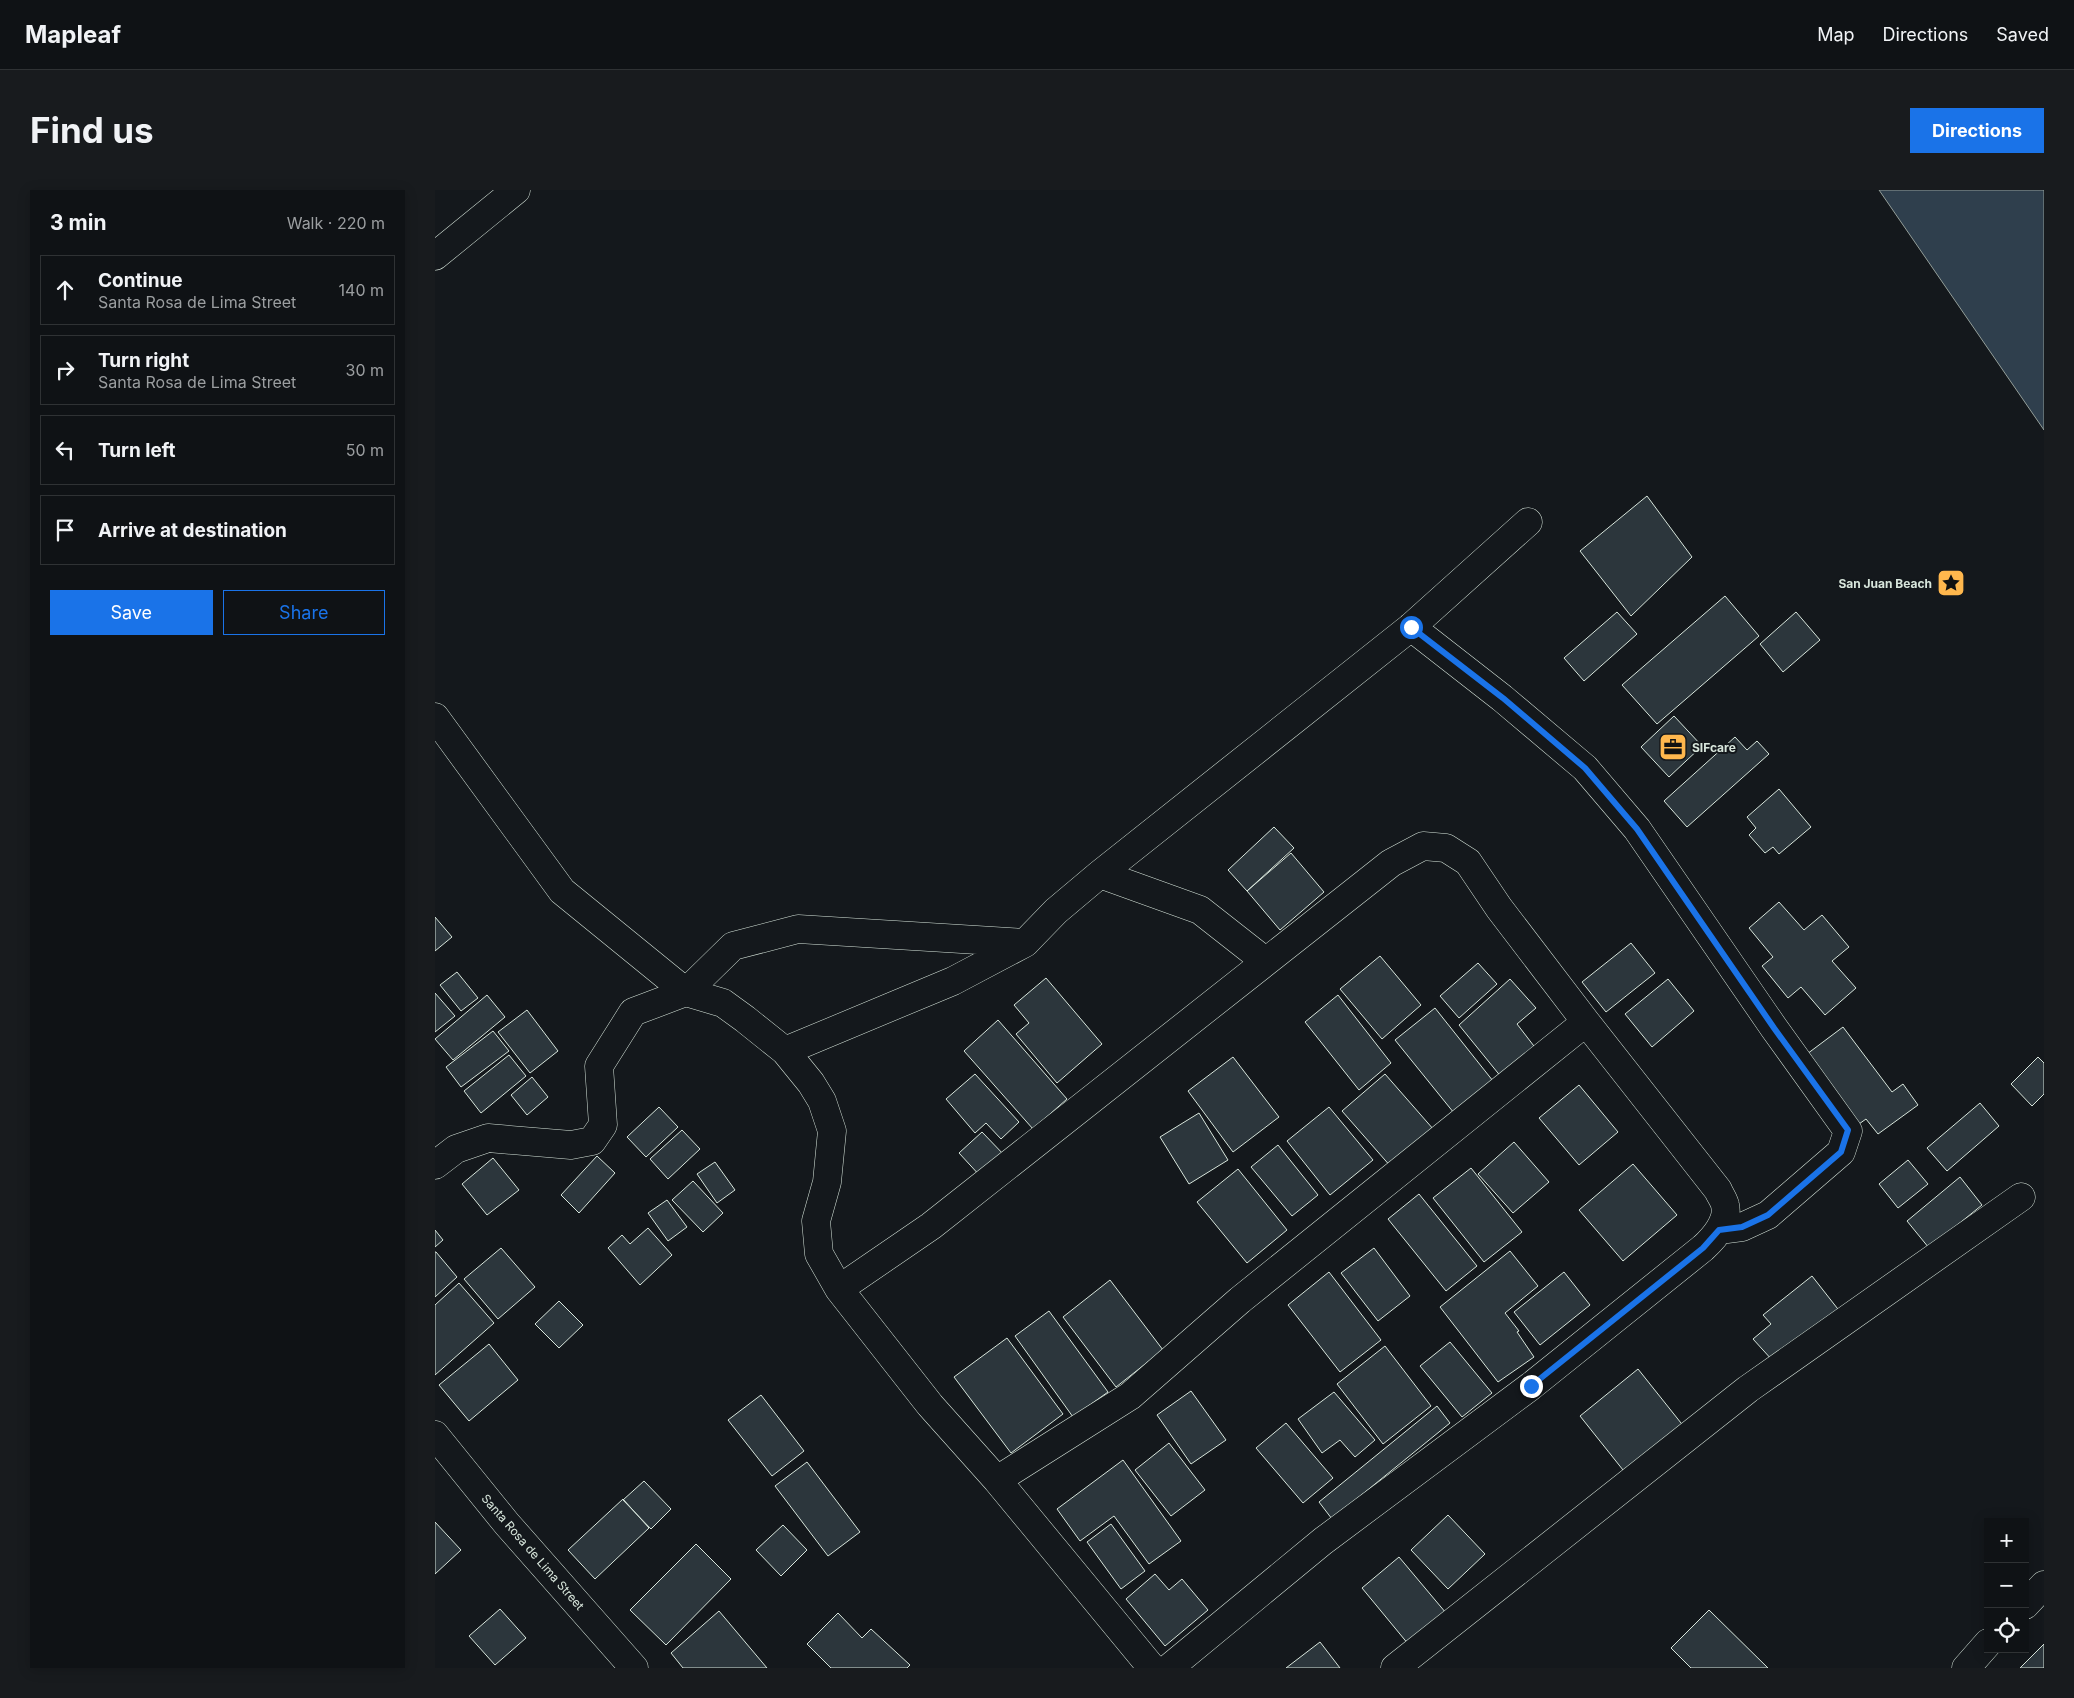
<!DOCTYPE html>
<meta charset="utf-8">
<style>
body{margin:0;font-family:Inter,sans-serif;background:#181b1e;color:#f1f3f6}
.controls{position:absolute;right:15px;bottom:15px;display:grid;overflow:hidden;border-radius:0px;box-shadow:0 2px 12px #0003}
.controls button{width:45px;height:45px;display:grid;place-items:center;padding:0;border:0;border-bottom:1px solid #2f3234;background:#0f1215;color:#f1f3f6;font:25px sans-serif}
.stop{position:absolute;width:15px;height:15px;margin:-11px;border:4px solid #1a73e8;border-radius:50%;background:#fff}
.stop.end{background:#1a73e8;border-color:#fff;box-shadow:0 1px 5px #0008}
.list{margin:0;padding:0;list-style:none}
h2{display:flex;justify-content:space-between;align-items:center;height:65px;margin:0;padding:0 20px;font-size:21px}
h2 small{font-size:16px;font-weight:400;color:#9b9ea0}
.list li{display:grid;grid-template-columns:32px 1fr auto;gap:15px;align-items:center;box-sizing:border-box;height:70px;margin:0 10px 10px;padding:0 10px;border:1px solid #2f3234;border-radius:0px}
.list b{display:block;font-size:19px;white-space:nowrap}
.list p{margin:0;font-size:16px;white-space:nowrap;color:#9b9ea0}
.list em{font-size:16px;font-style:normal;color:#9b9ea0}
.actions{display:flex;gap:10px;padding:15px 20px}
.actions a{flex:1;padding:11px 0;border:1px solid #1a73e8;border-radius:0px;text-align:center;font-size:18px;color:#1a73e8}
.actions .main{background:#1a73e8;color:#fff}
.icon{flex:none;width:28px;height:28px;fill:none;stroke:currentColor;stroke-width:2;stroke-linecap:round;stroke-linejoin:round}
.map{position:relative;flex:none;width:1609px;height:1478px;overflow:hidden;border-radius:0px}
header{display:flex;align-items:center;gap:30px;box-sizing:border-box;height:70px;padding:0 25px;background:#0f1215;border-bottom:1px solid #2f3234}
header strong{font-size:24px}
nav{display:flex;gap:28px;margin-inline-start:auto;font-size:18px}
.intro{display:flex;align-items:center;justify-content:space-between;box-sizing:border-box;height:120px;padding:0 30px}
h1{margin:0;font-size:35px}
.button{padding:12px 22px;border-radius:0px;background:#1a73e8;color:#fff;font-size:18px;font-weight:700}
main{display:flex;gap:30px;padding:0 30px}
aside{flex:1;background:#0f1215;border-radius:0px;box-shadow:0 2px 12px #0003}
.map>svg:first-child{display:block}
.water{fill:#2f3f4d;stroke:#939e99}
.building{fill:#2c363c;stroke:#d8e6dc}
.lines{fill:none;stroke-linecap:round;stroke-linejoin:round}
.street-casing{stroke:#d8e6dc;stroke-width:29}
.street{stroke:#14181c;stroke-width:28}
.route{stroke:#1a73e8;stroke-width:6}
.labels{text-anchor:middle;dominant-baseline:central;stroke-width:4;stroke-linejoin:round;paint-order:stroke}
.poi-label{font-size:12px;font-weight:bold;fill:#d8e6dc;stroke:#14181c;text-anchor:end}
.street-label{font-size:12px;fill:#d8e6dc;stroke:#14181c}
</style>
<header>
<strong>Mapleaf</strong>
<nav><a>Map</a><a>Directions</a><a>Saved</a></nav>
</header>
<div class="intro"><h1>Find us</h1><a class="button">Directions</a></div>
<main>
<aside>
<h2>3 min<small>Walk · 220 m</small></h2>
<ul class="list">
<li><svg class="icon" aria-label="ahead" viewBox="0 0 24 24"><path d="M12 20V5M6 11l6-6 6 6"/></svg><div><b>Continue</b><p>Santa Rosa de Lima Street</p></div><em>140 m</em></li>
<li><svg class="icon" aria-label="right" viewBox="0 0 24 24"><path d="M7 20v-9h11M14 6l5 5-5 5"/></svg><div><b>Turn right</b><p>Santa Rosa de Lima Street</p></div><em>30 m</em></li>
<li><svg class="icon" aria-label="left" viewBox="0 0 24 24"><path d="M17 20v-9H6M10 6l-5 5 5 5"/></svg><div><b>Turn left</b></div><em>50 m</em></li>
<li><svg class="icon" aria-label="arrive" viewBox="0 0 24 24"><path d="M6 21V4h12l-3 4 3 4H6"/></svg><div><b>Arrive at destination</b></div></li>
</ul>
<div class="actions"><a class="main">Save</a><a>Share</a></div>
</aside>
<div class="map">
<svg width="1609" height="1478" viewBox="0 0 1609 1478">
<rect width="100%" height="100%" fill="#14181c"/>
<!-- water -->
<path class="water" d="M 1444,0 L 1609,0 L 1609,240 Z"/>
<!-- building -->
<path class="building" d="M 1212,306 L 1257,367 L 1196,426 L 1145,361 Z
M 1290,406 L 1324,446 L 1222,534 L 1187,495 Z
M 1182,422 L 1202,444 L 1149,491 L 1129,468 Z
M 1361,422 L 1385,450 L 1348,482 L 1325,454 Z
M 1239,526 L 1267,556 L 1234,587 L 1206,557 Z
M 1300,547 L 1312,560 L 1322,551 L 1334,564 L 1252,637 L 1229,611 Z
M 1344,599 L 1376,637 L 1344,664 L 1338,657 L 1330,663 L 1314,645 L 1321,638 L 1312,627 Z
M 839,637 L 859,658 L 812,701 L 793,680 Z
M 856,663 L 889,702 L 845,740 L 812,701 Z
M 1344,712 L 1369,740 L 1387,725 L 1414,757 L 1397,771 L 1421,798 L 1390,825 L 1366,797 L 1353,808 L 1327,776 L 1338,767 L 1314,738 Z
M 0,727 L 17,747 L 0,761 Z
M 1196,753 L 1220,783 L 1171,822 L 1147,792 Z
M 945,766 L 986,815 L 947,849 L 905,799 Z
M 1043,773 L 1062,794 L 1024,828 L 1005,806 Z
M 22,782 L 43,808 L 26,821 L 5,795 Z
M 611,788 L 667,854 L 622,893 L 581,844 L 594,833 L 579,815 Z
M 1075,789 L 1101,818 L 1082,834 L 1102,860 L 1067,888 L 1024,835 Z
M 1233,789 L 1259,821 L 1217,857 L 1190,824 Z
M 0,803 L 20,826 L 0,842 Z
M 52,805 L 70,827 L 18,870 L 0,849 Z
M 903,805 L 956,873 L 924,900 L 870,832 Z
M 1000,818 L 1058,891 L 1019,923 L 960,850 Z
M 92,820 L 123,861 L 95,883 L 63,842 Z
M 563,830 L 632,909 L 598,939 L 529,861 Z
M 1408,837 L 1457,902 L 1468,894 L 1483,915 L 1443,944 L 1431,929 L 1424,934 L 1372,864 Z
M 58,841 L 74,861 L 26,897 L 11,877 Z
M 74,865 L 91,886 L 46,923 L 29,901 Z
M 798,867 L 844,927 L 798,962 L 753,901 Z
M 1603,867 L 1609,873 L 1609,904 L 1597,916 L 1576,894 Z
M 540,884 L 584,932 L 566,949 L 551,933 L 540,943 L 511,909 Z
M 950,884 L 999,940 L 957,978 L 907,921 Z
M 97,887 L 113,907 L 92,925 L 76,905 Z
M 1144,895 L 1183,942 L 1144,975 L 1104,928 Z
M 1545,913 L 1564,936 L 1512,981 L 1492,958 Z
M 224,917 L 243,937 L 211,967 L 192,947 Z
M 894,917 L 938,970 L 895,1005 L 852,951 Z
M 764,923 L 793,970 L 754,994 L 725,947 Z
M 247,940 L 265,959 L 233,989 L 215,969 Z
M 547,942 L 571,967 L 547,988 L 524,963 Z
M 1079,952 L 1114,992 L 1078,1023 L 1043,984 Z
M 843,955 L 883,1005 L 857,1026 L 816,977 Z
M 162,966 L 180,983 L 144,1023 L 126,1005 Z
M 58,968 L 84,1000 L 52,1025 L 27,994 Z
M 1473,970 L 1493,994 L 1463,1018 L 1444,994 Z
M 280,972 L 300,1000 L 282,1013 L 262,984 Z
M 1198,974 L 1242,1025 L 1188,1071 L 1144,1020 Z
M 1036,978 L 1087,1042 L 1049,1072 L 998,1008 Z
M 803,979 L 852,1040 L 812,1073 L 762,1012 Z
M 1525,987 L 1547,1015 L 1494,1058 L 1472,1031 Z
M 258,991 L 288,1023 L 268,1042 L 237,1010 Z
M 984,1004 L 1042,1076 L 1011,1101 L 953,1029 Z
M 232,1010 L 252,1037 L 233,1051 L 213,1023 Z
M 213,1038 L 237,1065 L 205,1095 L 173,1058 L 187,1045 L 195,1054 Z
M 0,1040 L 8,1050 L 0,1057 Z
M 66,1058 L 100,1097 L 63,1129 L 29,1089 Z
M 939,1058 L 975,1106 L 943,1131 L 906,1083 Z
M 1075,1061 L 1103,1096 L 1070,1123 L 1084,1141 L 1082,1142 L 1099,1167 L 1063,1192 L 1005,1117 Z
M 1,1062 L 22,1087 L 0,1107 L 0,1062 Z
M 894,1082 L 946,1150 L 905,1182 L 853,1115 Z
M 1129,1082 L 1155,1115 L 1105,1155 L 1079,1122 Z
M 1377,1086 L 1406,1123 L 1338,1171 L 1318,1149 L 1336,1134 L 1328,1125 Z
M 675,1090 L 728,1160 L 681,1197 L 628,1127 Z
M 24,1093 L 59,1133 L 0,1185 L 0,1115 Z
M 124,1111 L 148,1135 L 124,1158 L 100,1134 Z
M 614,1121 L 673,1202 L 638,1227 L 580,1146 Z
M 572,1148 L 628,1224 L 576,1263 L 519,1187 Z
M 1015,1152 L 1057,1203 L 1027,1227 L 985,1176 Z
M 54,1154 L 83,1190 L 34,1231 L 4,1195 Z
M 950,1156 L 996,1216 L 948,1254 L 902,1194 Z
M 1203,1179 L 1250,1238 L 1192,1285 L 1145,1226 Z
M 756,1201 L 791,1250 L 756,1274 L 722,1225 Z
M 899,1202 L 940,1250 L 920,1267 L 905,1250 L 887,1263 L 863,1229 Z
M 326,1205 L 369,1261 L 337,1286 L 293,1230 Z
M 1002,1216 L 1015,1233 L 897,1329 L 884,1312 Z
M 851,1233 L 898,1288 L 868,1313 L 821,1258 Z
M 734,1253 L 770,1300 L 736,1326 L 700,1280 Z
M 688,1270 L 746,1351 L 714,1374 L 679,1326 L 645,1351 L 622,1319 Z
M 372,1272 L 425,1342 L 393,1366 L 340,1296 Z
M 209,1291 L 236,1319 L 216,1339 L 188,1310 Z
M 188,1309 L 214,1338 L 160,1389 L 133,1360 Z
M 1013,1325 L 1050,1364 L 1013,1399 L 976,1360 Z
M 0,1332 L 26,1360 L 0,1384 Z
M 676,1334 L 710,1381 L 686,1399 L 652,1352 Z
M 348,1335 L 372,1360 L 346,1386 L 321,1360 Z
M 261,1354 L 296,1389 L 231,1455 L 195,1420 Z
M 964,1367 L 1011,1423 L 974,1455 L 927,1398 Z
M 720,1384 L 734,1400 L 747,1389 L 773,1420 L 730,1456 L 691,1409 Z
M 65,1419 L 91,1448 L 60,1475 L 34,1446 Z
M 1274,1420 L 1333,1478 L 1256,1478 L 1236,1458 Z
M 284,1421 L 332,1478 L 248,1478 L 236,1463 Z
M 403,1423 L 427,1448 L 436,1439 L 475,1475 L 472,1478 L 396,1478 L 372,1454 Z
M 885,1452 L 905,1478 L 851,1478 Z
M 1609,1454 L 1609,1478 L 1585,1478 Z"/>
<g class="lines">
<defs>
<path id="street" d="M 0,66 L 81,0
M 976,437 L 1067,508 L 1150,578 L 1202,639 L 1339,838 L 1413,941 L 1406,962 L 1333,1025 L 1307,1037 L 1284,1040
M 0,527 L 127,701 L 251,802 L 288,813 L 310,829 L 350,861 L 376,893 L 387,911 L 397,941 L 392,992 L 381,1031 L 384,1064 L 404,1099 L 495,1215 L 562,1290 L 717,1478
M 665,684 L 765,720 L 830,771
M 350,861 L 518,791 L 590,753 L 621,721 L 665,684 L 976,437 L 1093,332
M 0,975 L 21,959 L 53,948 L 136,955 L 157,951 L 168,935 L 164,876 L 198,822 L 251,802 L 298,756 L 363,739 L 590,753
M 404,1099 L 496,1036 L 956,673 L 988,656 L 1011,658 L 1033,672 L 1064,718 L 1151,832 L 1283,1000 C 1285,1005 1289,1010 1290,1015 C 1294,1031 1279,1048 1268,1058 L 1096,1196 L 888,1351 L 734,1478
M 0,1245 L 72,1334 L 199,1478
M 562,1290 L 695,1206 L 805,1110 L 1151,832
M 1590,1415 L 1609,1395
M 960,1478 L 1313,1199 L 1586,1007
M 1531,1478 L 1553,1453"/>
</defs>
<!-- street casing -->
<use href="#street" class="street-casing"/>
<!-- street -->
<use href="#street" class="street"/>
</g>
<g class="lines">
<!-- route -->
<path class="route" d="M 976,437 L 1068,508 L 1150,578 L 1202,639 L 1339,838 L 1413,940 L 1406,962 L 1333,1025 L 1307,1037 L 1284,1040 L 1268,1058 L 1096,1196"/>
</g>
<!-- icons -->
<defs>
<symbol id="sight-square" viewBox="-11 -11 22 22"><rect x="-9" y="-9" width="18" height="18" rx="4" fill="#ffb74d" stroke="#14181c"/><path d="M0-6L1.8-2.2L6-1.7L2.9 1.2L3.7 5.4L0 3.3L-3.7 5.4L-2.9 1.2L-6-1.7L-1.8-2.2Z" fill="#111"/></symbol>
<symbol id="office-square" viewBox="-11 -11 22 22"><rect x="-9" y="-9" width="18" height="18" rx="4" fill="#ffb74d" stroke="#14181c"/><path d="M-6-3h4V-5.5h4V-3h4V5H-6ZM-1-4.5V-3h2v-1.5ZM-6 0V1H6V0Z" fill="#111"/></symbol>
</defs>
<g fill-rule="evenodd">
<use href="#sight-square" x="1500" y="377" width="32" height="32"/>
<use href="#office-square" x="1222" y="541" width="32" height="32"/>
</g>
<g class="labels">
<!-- poi labels -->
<g class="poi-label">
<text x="1497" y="393">San Juan Beach</text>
<text x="1257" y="557" text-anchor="start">SIFcare</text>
</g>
<!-- street labels -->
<g class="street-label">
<text transform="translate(98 1362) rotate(49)">Santa Rosa de Lima Street</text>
</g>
</g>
</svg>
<div class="controls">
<button>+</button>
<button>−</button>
<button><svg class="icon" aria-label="locate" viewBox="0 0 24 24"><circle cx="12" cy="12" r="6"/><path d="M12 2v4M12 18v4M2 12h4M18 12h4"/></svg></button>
</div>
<div class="stop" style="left:976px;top:437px"></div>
<div class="stop end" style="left:1096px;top:1196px"></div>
</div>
</main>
